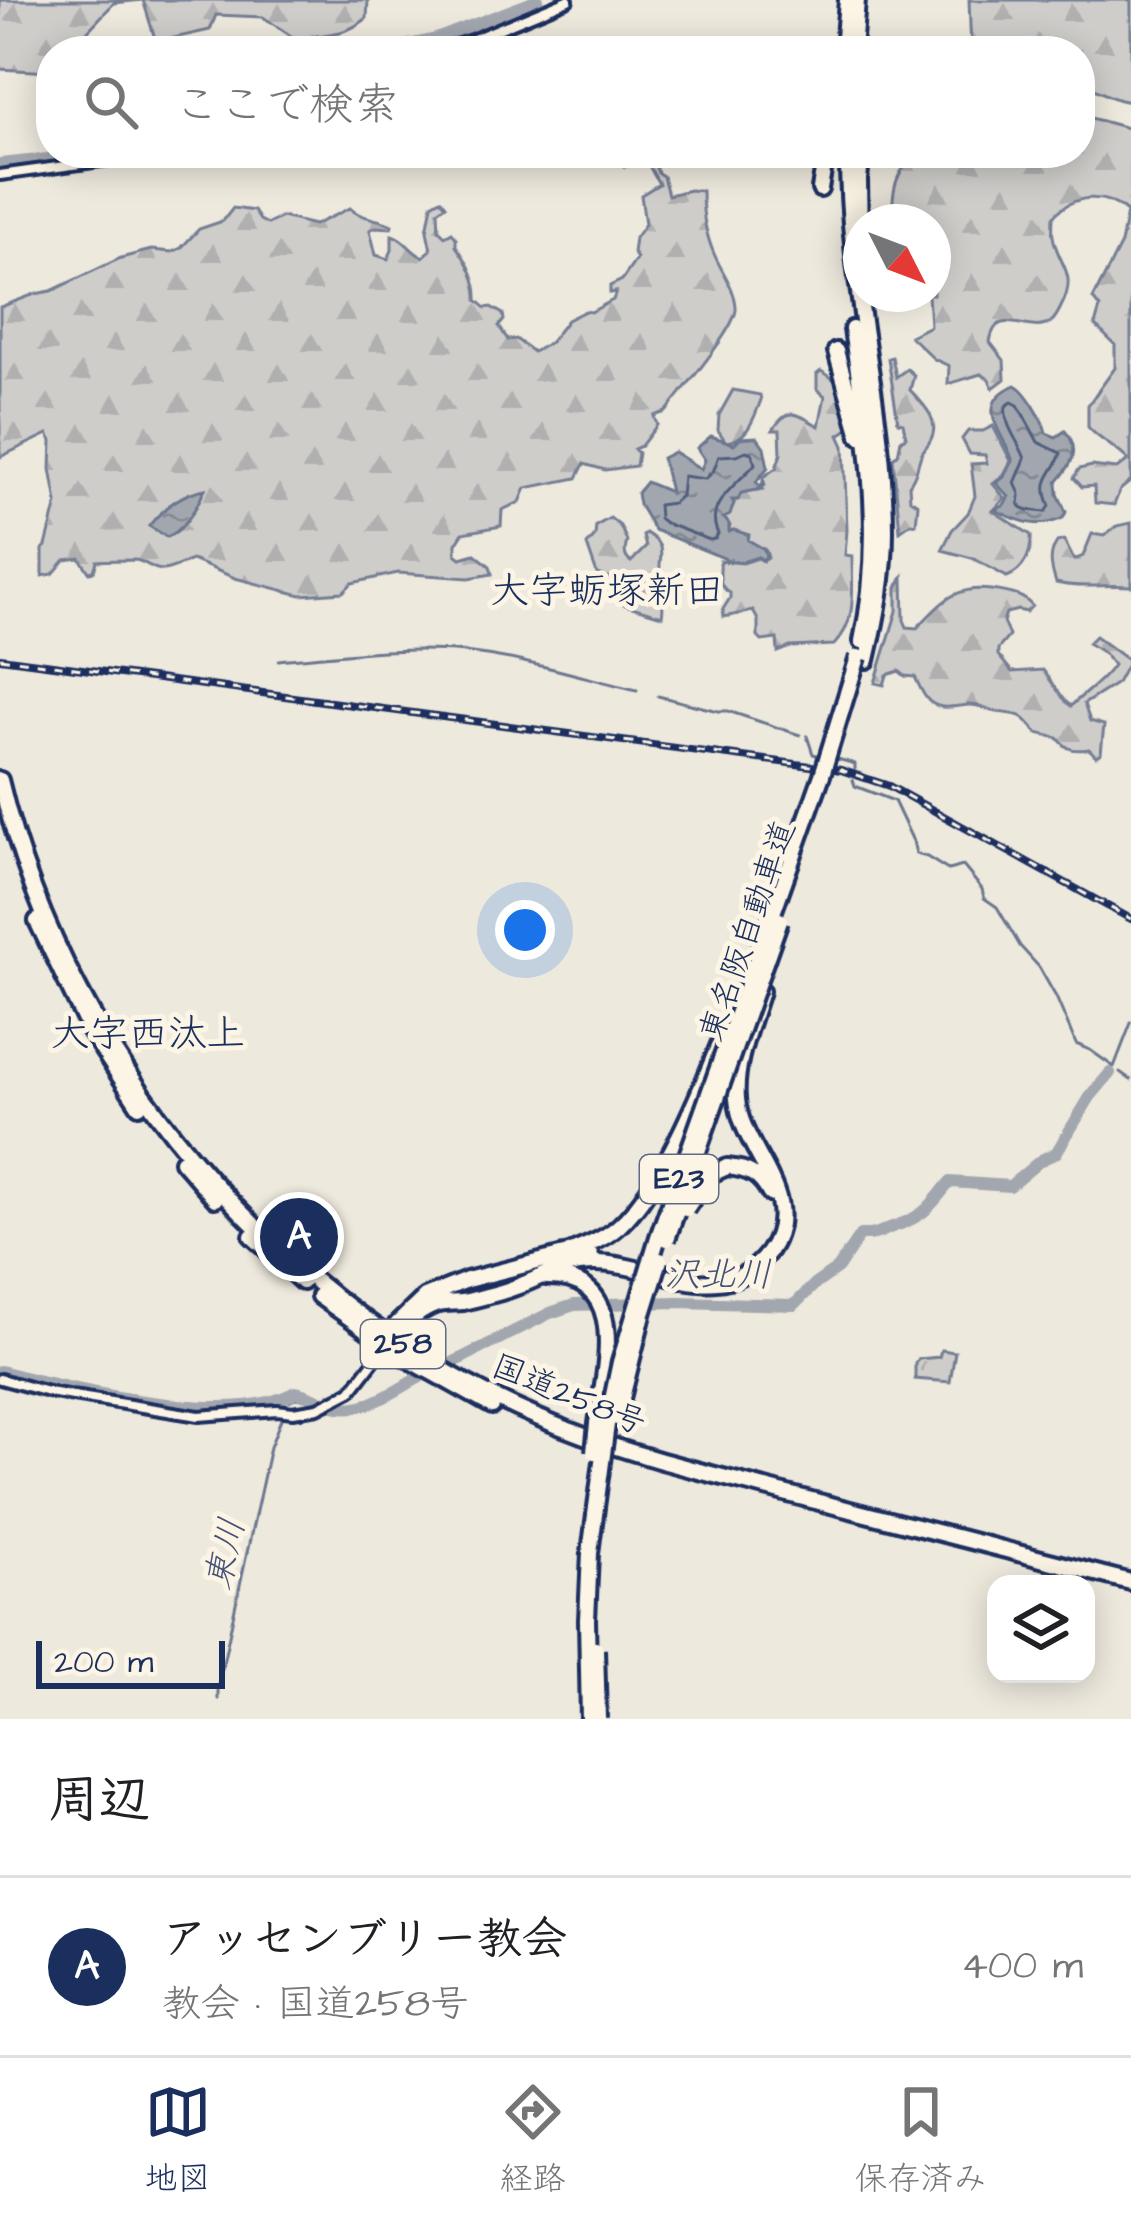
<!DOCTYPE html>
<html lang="ja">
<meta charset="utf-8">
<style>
body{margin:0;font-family:"Architects Daughter","Klee One",sans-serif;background:#f2f2f2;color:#202124}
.controls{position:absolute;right:36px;bottom:36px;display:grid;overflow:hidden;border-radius:24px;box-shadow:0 6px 30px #0003}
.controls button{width:108px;height:108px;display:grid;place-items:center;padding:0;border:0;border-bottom:3px solid #e0e0e0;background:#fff;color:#202124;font:60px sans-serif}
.compass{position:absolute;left:843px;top:204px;width:108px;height:108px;border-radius:50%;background:#fff;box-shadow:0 6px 30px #0003;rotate:132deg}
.scale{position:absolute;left:36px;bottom:30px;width:189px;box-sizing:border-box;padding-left:12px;border:6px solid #1b2f5e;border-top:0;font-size:33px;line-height:42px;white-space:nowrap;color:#1b2f5e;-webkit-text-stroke:9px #fcf5e5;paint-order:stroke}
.you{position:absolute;left:525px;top:930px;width:42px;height:42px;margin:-30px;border:9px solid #fff;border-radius:50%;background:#1a73e8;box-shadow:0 0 0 18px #1a73e833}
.badge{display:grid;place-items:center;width:78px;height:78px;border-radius:50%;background:#1b2f5e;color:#fff;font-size:39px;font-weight:700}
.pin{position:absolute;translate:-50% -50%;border:6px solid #fff;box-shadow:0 3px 12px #0006}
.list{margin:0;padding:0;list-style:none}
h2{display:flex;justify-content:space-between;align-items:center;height:156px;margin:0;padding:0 48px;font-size:51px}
h2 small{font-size:39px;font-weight:400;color:#757577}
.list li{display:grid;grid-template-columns:78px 1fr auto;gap:36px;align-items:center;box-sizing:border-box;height:180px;padding:0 48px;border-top:3px solid #e0e0e0}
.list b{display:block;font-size:45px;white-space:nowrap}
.list p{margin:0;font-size:39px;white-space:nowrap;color:#757577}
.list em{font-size:39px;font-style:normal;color:#757577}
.icon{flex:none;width:66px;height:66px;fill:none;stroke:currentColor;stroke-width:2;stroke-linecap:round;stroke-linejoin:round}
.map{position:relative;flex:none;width:1131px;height:1719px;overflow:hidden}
.search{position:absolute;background:#fff;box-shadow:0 6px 30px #0003;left:36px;right:36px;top:36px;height:132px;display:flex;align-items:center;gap:30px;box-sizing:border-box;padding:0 42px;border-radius:48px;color:#757577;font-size:45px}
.sheet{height:336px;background:#fff}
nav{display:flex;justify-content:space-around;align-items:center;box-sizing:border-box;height:168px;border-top:3px solid #e0e0e0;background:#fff;font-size:33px;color:#757577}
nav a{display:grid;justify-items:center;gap:6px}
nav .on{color:#1b2f5e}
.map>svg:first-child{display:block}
.grass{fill:url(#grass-tufts);stroke:#757e94;stroke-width:3}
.forest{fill:url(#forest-firs);stroke:#757e94;stroke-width:3}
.water{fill:url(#water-ripples);stroke:#6c778f;stroke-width:3}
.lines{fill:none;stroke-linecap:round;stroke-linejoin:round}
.shore{stroke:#515f7e;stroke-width:3}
.stream{stroke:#6c778f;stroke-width:3}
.river{stroke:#a2a7af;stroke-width:12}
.minor-casing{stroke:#1b2f5e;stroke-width:16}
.highway-casing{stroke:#1b2f5e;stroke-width:22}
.minor{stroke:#fcf5e5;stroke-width:8}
.highway{stroke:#fcf5e5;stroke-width:14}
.rail-casing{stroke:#1b2f5e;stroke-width:8}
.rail{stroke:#fcf5e5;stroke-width:3;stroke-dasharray:9;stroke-linecap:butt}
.highway-bridge-casing{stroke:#1b2f5e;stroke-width:22;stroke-linecap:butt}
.highway-bridge{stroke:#fcf5e5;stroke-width:14}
.labels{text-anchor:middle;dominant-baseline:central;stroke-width:10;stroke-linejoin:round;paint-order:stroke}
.shield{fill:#fcf5e5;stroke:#5e6a86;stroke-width:3}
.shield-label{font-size:30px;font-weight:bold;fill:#1b2f5e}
.street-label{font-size:33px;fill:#1b2f5e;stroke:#fcf5e5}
.water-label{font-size:36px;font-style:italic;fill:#445376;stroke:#fcf5e5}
.quarter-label{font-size:39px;fill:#1b2f5e;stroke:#fcf5e5}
</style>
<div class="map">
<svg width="1131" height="1719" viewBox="0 0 1131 1719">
<defs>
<pattern id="grass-tufts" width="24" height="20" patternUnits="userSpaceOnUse" patternTransform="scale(3)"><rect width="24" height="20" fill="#cfcdca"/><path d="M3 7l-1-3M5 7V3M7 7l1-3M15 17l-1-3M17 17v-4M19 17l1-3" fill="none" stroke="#b1b0b0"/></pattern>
<pattern id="forest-firs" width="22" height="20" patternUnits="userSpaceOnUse" patternTransform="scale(3)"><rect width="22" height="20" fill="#cfcdca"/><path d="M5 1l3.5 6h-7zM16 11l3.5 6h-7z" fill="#b1b0b0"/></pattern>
<pattern id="water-ripples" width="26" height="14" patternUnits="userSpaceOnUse" patternTransform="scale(3)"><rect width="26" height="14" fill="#a2a7af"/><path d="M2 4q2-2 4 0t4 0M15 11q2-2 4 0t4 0" fill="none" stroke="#838892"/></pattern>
</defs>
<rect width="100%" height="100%" fill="#eee9dd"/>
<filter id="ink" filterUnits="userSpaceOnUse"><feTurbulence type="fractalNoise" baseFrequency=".00833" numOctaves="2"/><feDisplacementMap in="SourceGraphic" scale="24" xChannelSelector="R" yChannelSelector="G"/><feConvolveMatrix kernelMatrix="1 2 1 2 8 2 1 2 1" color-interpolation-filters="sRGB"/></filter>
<g filter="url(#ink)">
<!-- grass -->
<path class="grass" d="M 941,1350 L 955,1352 L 950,1382 L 915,1379 L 915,1363 L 919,1359 L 939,1357 Z"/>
<!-- forest -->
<path class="forest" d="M 0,0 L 368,0 L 367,18 C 343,38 324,32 297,40 L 263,17 L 216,15 L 210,30 L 156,42 L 143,0 L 114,3 L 69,51 L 51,51 L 50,72 L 0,69 Z
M 969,0 L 1131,0 L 1131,102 C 1107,100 1100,87 1080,86 L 1080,51 L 971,51 Z
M 1080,115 L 1131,129 L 1131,481 L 1120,490 L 1114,505 L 1095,503 L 1094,486 L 1082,487 L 1074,478 L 1079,469 L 1092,466 L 1117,469 L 1128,460 C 1116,447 1100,441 1088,427 L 1088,405 L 1115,368 L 1115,345 L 1095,325 L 1100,308 L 1093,299 L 1121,244 L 1127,212 C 1104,192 1073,194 1053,217 C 1053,219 1052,233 1053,236 C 1058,266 1079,272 1061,307 C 1058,313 1056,318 1051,322 C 1031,338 996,302 990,342 L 1004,360 L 1005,379 L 993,388 L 989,379 L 981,374 L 948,384 L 949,366 L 934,359 L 910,336 L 930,326 L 928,294 L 933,294 L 933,222 L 892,222 C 892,192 894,168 921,153 L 1080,153 Z
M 616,153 L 650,153 L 658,173 L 663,176 L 668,195 L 690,190 L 702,191 C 702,213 706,236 715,256 C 722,272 737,292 736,310 C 734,330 681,392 666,412 L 654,416 L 657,425 L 641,446 L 634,449 L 638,453 L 636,466 L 605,470 L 584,464 L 577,478 L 526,488 L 520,502 L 502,510 L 501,526 L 463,533 L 456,544 L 456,554 L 461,558 L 475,554 L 490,566 L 492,574 L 469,578 L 398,573 L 352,583 L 343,592 L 301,595 L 235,578 L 192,560 C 183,563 172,569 163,570 C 152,570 145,561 135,560 C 125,560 106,560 97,561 L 94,571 L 89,572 L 80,558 L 65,560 L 53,574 L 43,576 L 43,549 L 46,546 L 57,503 L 51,469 L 52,441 L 48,434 L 0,457 L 0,307 L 35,294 L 51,291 L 121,258 L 151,250 L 172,252 L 181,248 L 199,229 L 223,221 L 233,208 L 254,211 L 260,220 L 268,224 L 282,217 L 314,225 L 350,208 C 360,219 379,218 392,225 L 391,228 L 376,227 L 370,230 L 376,255 L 388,259 L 392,250 L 392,235 C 406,239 410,252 423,257 L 431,250 L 427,231 L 432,204 L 441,199 L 446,205 L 438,211 L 439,230 L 445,236 L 452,232 L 456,238 L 456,246 C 468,262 478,280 477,300 L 486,308 L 491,307 L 503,314 L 504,320 L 499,326 L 508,340 L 516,339 L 533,352 L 550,342 L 567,320 L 585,311 L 591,312 L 613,300 L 616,292 L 610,293 L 610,286 L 622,280 L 637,258 L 633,253 L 635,238 L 645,224 L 641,195 L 659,184 L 648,164 L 642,162 L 624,167 Z
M 892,357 L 896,377 L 907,369 L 914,375 L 910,390 C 923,404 942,421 930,441 C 926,449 922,449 920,458 C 916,470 917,474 909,485 L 910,499 L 918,504 L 916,524 L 911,523 L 900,531 L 893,458 L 898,454 L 901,440 L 906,437 L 903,423 L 898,422 L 888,358 Z
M 821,371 C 850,387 844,399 848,429 L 839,435 L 844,446 L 847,530 L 845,555 L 852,556 C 852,587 858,622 834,645 L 790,647 L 778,652 L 777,639 L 762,641 L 758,637 L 758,620 L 753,611 L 724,617 L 723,609 L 730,598 L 730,593 C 716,585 721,574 720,561 L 743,563 L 758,558 L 763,561 L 768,558 L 766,551 L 748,540 L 748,536 L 734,530 L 728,531 L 730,526 L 724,518 L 729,515 L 734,503 L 730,499 L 736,500 C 740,489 752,492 763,489 L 763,477 L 776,468 L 781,454 L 780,430 L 773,430 C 789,404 798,415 819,426 L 825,396 L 817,389 L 817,374 Z
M 733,390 L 760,395 L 761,400 C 754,418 748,440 726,442 L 718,430 L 719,415 Z
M 993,426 L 1011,461 L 1003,476 L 993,484 L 1005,498 L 993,511 L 1031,535 C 1032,553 1024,571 1007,577 L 972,558 L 942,550 L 952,530 L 968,513 L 975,496 L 971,464 L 987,463 L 985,455 L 970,454 L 962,439 L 968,431 L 983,431 Z
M 610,518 L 620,526 L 627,541 C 625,550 623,557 631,562 L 646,547 L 643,536 L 646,533 C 669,547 658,555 660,577 C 661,590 665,602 662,616 L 625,605 L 621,601 L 619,580 L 597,574 L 587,545 L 595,536 L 596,526 Z
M 1131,523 L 1131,586 C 1106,584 1080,589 1056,583 C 1051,568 1048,556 1057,542 L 1064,540 L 1074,560 L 1083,556 L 1092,534 L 1104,536 L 1117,526 Z
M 903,577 L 904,620 L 907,627 L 917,628 C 944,600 957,583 998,591 C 1012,594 1022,594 1032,606 L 1026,612 L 1018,610 L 1006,613 L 1003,622 L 1009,636 L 998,649 L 998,655 L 1012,672 L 1043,670 L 1066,702 L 1071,706 C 1085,692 1103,681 1113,665 L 1104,653 L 1088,643 L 1095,636 L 1129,661 L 1117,683 L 1084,704 L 1090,721 L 1104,725 L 1101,753 L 1096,756 L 1089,749 C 1074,751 1068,751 1058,738 L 1037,733 C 1020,712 1021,715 997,712 C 985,710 980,704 968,705 C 955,706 943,711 930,702 C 923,696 919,685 915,677 L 905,676 L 899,671 L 887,675 L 884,685 L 875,683 L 897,611 L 897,587 Z"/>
<!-- water -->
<path class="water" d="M 1015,385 C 1026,390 1044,421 1046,433 L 1056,437 L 1065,431 C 1082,450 1071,466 1057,482 L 1058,494 L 1066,512 L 1063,518 C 1038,530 1018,521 995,510 L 1003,506 L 1009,497 L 996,483 L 1004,477 L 1013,461 C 1003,432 972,404 1015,385 Z
M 711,436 L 734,444 L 740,438 L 757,437 L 764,447 L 768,467 L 756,482 L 760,486 L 764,482 L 765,485 L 757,490 L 741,493 L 738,500 L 732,500 L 734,503 L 730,515 L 724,518 L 729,524 L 729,532 L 734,530 L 749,535 L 748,540 L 764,549 L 766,556 L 763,560 L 758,557 L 742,562 L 727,561 L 724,558 L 654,530 L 639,505 L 637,493 L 646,482 L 670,492 L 662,458 L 674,452 L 701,469 L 705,460 L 697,448 Z
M 205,489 C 197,507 185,530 167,537 L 149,526 C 163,508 182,493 205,489 Z"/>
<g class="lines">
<!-- shore -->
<path class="shore" d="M 1012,402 L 1018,405 L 1038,442 L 1061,453 C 1054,476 1038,477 1050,506 L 1046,512 L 1026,510 L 1019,505 L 1020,494 L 1015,483 L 1025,459 C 1019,441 1003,425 1006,406 Z
M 746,451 L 752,453 L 755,464 C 738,484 703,504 718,534 L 715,539 L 710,540 L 665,523 L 659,518 L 658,505 L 673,503 L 681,496 L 683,476 L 705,479 L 713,472 L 719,456 L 737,455 Z"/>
<!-- stream -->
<path class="stream" d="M 278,660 C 340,655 403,646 464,652 C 522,658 581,677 637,690
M 658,696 L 718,711 L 728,711 L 800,735
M 807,736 L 813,754 L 824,757
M 834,758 L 855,764 L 855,769
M 853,780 L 855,786 L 894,801 L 913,841 L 916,854 L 927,857 L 948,870 L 963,866 L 982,889 L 984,898 L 997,907 L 1020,946 L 1039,967 L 1056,997 L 1076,1044 L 1090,1050 L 1114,1067 L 1131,1023
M 1120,1072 L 1131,1080
M 289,1401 L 295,1398 L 309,1399 L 312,1396
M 218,1699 L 218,1686 L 270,1447 L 281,1419"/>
<!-- river -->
<path class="river" d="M 380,51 L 436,39 L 538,0
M 0,164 L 48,159 L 71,153
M 452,1363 L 550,1313 L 574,1305 L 677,1302 L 794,1305 L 814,1285 L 838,1268 L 860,1235 C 880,1236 881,1230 898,1225 C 927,1215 931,1204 950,1182 L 1010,1186 L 1041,1160 L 1056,1153 L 1090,1097 L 1110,1073
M 0,1371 C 70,1389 233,1428 295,1392 C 309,1394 320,1402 334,1406 C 364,1414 395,1391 420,1377"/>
<defs>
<path id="minor" d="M 437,51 L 474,39 L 568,0
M 0,175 L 159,153
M 0,1379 L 48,1392 L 199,1416 L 277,1410 L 293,1412 L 318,1408 L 351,1391 L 387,1344"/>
<path id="highway" d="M 843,51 L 847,0
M 853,51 L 857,0
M 848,153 C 847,281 885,404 885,531 C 885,575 877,617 867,660
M 820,189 L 826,153
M 860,238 L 859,179 L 862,153
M 852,329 C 867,433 885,537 862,641
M 836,351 L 860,436
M 0,780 C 70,1074 295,1329 579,1434 C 647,1460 718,1475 788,1494 C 902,1524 1017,1552 1131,1582
M 37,921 L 90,1031 L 139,1106
M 182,1161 L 215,1199
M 727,1167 C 749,1169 760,1175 770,1194
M 252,1236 L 302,1282
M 569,1253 C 586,1246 605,1239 619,1226 C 663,1186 704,1083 726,1027
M 546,1277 C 632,1276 604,1370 597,1424
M 319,1296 L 406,1358 L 492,1406
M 397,1324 L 425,1297 L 467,1280 L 564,1255 L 591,1256
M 391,1337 C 404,1326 419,1310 435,1305 C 444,1302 454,1303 463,1302 C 480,1298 500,1293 516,1287 C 546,1276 561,1263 595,1263 C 653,1263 723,1313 768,1253 C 808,1198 741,1152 737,1099 C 734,1062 751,1025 761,991"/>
</defs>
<!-- minor casing -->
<use href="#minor" class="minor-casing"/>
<!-- highway casing -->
<use href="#highway" class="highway-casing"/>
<!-- minor -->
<use href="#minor" class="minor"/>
<!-- highway -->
<use href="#highway" class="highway"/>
<defs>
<path id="rail" d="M 0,658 L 841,770 L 889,786 L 1131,919"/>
</defs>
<!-- rail casing -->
<use href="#rail" class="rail-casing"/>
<!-- rail -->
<use href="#rail" class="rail"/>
<defs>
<path id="highway-bridge" d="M 686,1209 L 709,1175 L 727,1167
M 667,1239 L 780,920
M 617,1418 L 643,1314 L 660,1260
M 594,1452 L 597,1424
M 596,1649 L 598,1719
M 589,1719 L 587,1620 L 590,1553 L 607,1424 L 620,1362 L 658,1237 L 822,775 L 858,657"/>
</defs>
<!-- highway-bridge casing -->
<use href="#highway-bridge" class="highway-bridge-casing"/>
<!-- highway-bridge -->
<use href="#highway-bridge" class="highway-bridge"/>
</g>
</g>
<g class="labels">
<!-- shield labels -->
<g class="shield">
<rect x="640" y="1155" width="78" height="48" rx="9"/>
<rect x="361" y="1320" width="84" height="48" rx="9"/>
</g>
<g class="shield-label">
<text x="679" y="1179">E23</text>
<text x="403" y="1344">258</text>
</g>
<!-- street labels -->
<g class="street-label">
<text transform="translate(748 931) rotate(-71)">東名阪自動車道</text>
<text transform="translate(569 1395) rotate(22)">国道258号</text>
</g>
<!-- water labels -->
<g class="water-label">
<text x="718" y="1275">沢北川</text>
<text transform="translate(226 1554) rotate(-77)">東川</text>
</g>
<!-- quarter labels -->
<g class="quarter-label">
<text x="607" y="592">大字蛎塚新田</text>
<text x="148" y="1035">大字西汰上</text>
</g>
</g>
</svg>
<div class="controls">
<button><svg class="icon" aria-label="layers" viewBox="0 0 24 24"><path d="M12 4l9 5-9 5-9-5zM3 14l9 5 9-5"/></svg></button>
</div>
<svg class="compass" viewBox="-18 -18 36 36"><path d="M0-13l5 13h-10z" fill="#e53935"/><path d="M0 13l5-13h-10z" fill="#757577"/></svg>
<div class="scale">200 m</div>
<div class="you"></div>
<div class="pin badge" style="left:299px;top:1237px">A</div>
<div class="search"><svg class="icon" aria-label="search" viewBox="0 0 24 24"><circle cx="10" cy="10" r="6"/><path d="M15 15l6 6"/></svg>ここで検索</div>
</div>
<section class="sheet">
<h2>周辺<small></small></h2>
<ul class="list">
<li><span class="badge">A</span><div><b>アッセンブリー教会</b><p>教会 · 国道258号</p></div><em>400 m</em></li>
</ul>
</section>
<nav>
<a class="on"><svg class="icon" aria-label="map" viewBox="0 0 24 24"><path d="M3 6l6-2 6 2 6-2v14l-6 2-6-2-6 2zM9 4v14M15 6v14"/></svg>地図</a>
<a><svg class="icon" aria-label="directions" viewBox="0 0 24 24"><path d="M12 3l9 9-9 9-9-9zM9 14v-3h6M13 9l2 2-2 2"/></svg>経路</a>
<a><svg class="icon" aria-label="saved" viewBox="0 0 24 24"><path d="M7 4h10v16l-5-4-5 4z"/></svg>保存済み</a>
</nav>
